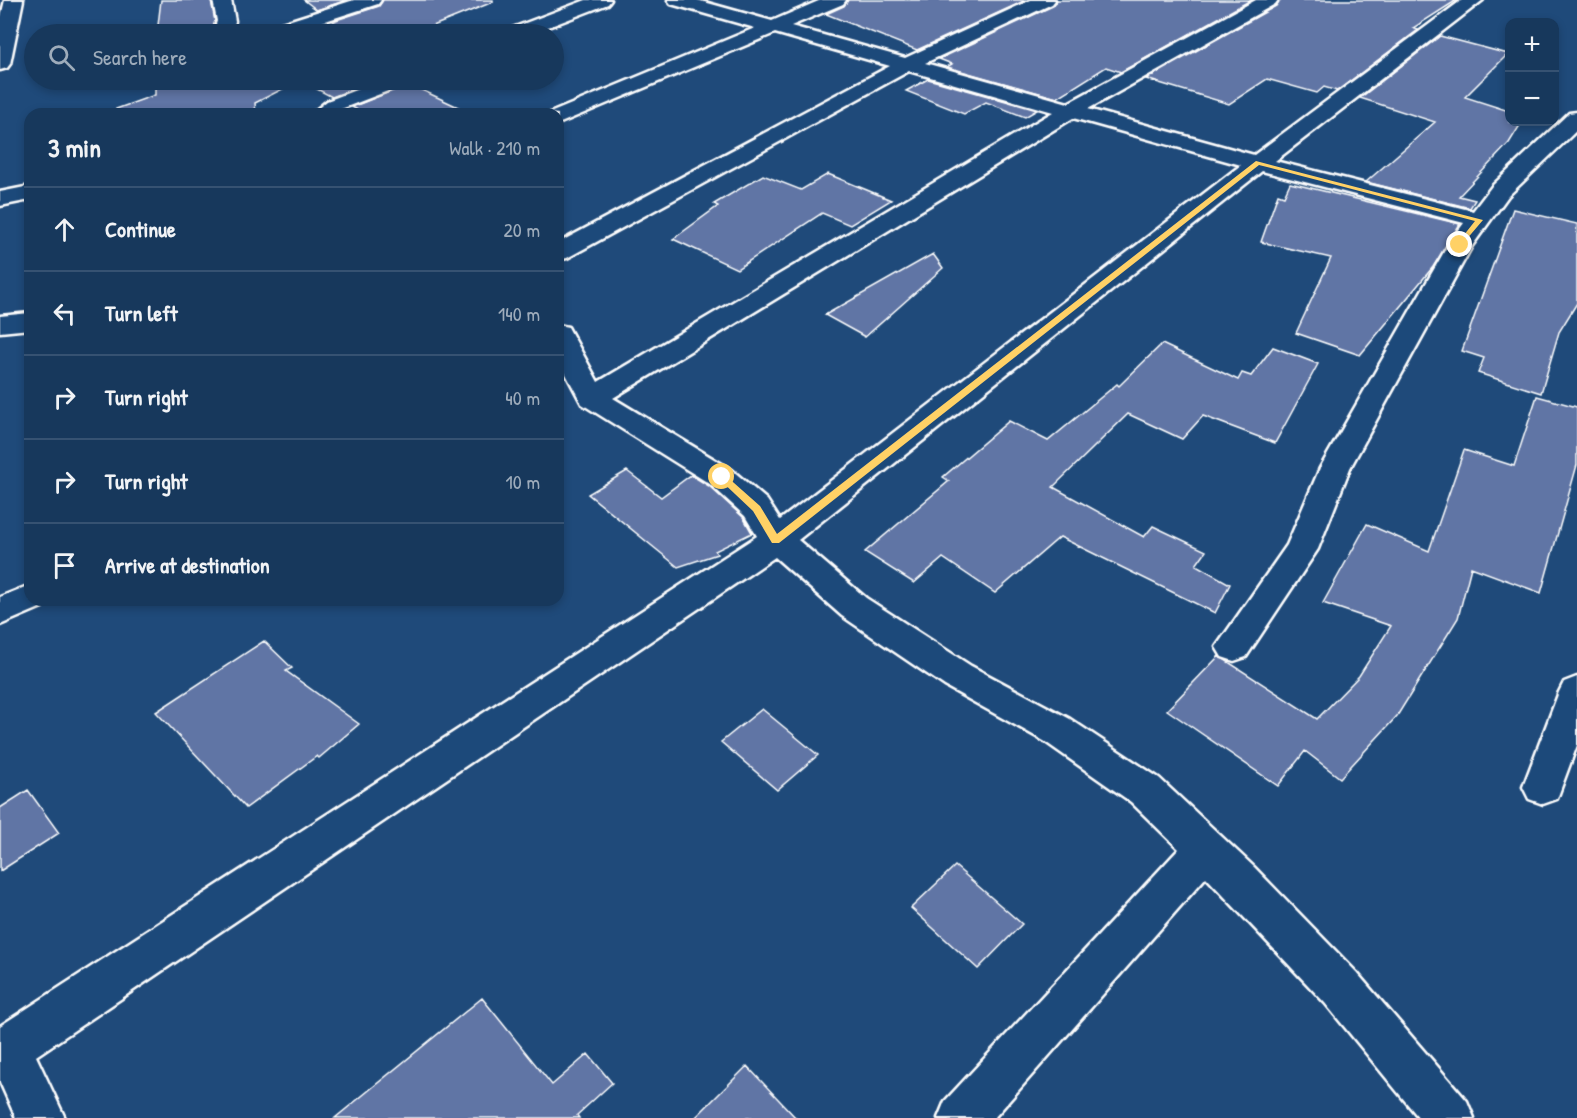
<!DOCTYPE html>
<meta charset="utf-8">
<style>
body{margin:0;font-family:"Patrick Hand",sans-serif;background:#244365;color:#f1f3f6}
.controls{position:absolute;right:18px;top:18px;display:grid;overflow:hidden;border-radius:12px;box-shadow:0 3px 9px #0003}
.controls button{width:54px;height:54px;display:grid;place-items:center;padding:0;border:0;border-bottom:2px solid #365272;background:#17385c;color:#f1f3f6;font:30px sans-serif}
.stop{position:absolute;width:18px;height:18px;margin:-14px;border:4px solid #ffd166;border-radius:50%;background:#fff}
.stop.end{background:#ffd166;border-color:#fff;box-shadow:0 2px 6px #0008}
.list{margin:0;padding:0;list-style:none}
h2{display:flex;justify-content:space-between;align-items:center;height:78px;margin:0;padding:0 24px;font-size:26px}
h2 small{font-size:20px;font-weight:400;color:#9eacbb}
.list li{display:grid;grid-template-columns:39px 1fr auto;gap:18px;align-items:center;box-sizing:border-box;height:84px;padding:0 24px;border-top:2px solid #365272}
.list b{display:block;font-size:22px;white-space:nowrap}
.list em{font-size:20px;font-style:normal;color:#9eacbb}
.icon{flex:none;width:33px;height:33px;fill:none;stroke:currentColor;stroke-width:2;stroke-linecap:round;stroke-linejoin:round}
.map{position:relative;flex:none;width:1577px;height:1118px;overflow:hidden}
.search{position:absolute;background:#17385c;box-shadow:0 3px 9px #0003;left:24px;top:24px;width:540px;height:66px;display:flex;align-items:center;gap:15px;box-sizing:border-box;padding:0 21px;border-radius:33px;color:#9eacbb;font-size:22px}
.panel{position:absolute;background:#17385c;box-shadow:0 3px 9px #0003;left:24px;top:108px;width:540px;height:498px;border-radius:18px}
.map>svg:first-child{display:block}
.building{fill:#6075a5;stroke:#fff;stroke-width:1.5}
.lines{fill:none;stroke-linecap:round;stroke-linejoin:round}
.minor-casing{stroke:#fff;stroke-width:5}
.minor{fill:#1f4a7a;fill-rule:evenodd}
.route{fill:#ffd166}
</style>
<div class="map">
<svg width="1577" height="1118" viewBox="0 0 1577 1118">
<rect width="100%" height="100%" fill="#1f4a7a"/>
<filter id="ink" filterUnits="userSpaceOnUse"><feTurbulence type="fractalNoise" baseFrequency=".0167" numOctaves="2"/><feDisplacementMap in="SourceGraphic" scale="12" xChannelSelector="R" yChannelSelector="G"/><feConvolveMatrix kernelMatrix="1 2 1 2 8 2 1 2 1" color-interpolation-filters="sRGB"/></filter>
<g filter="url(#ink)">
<!-- building -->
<path class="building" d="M 161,0 L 211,0 L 215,21 L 211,34 L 157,34 Z
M 304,0 L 347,0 L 317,10 Z
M 383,0 L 493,0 L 493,2 L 433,26 L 423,34 L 321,34 L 341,27 L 333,21 L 379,6 Z
M 848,0 L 1026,0 L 917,50 L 826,14 L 844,6 Z
M 1057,0 L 1251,0 L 1121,72 L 1106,67 L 1057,98 L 947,67 L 952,64 L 939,59 L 1053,6 Z
M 1280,0 L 1457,0 L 1413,28 L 1418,30 L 1337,91 L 1324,87 L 1317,93 L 1267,79 L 1229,104 L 1146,79 L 1276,6 Z
M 1440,36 L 1508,54 L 1465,97 L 1509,111 L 1509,122 L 1522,122 L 1509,143 L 1459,196 L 1475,200 L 1470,208 L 1366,182 L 1435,122 L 1360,98 Z
M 928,79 L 1037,110 L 1025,117 L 986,102 L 964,114 L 906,91 Z
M 155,80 L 377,80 L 332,97 L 300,80 L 255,103 L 256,114 L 117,114 L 116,109 L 155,95 Z
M 409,84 L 473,114 L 365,114 L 352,107 Z
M 828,174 L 891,200 L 850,225 L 822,213 L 737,269 L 673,239 L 718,206 L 714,204 L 763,175 L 801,190 Z
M 1290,183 L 1460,224 L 1433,267 L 1360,355 L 1296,333 L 1331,258 L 1261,242 L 1278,194 L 1284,196 Z
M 1513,209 L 1577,224 L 1577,303 L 1559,332 L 1541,393 L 1478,373 L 1484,358 L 1462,351 Z
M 933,254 L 943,268 L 865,337 L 825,315 Z
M 1162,344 L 1238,380 L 1242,373 L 1251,376 L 1273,347 L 1318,364 L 1275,443 L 1203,416 L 1182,439 L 1128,414 L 1053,487 L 1144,537 L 1153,526 L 1206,551 L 1196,565 L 1230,584 L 1215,613 L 1060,537 L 995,593 L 943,558 L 914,583 L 865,552 L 949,481 L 943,477 L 1009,421 L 1048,441 L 1117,384 L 1119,386 Z
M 1537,396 L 1577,407 L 1577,465 L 1541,593 L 1471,567 L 1458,618 L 1397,716 L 1340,778 L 1305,751 L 1278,786 L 1167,710 L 1219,656 L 1317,719 L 1359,676 L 1391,626 L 1323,603 L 1367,524 L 1429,551 L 1464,450 L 1514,466 Z
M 627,471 L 661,497 L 691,475 L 709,486 L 743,517 L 752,533 L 715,551 L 717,554 L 678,567 L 588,494 Z
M 264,641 L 292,668 L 286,671 L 359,724 L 319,758 L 317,756 L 246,808 L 156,712 Z
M 762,709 L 818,755 L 777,790 L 721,742 Z
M 28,790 L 59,833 L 0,871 L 0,808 Z
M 955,866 L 1022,924 L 978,969 L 911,908 Z
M 482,998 L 552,1085 L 588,1054 L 612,1083 L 577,1115 L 579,1118 L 335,1118 Z
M 747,1066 L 796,1118 L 695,1118 Z"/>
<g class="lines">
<defs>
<path id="minor" d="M 5,0 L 23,0 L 10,64 L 7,68 L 0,70 L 0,21 Z
M 213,0 L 231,0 L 235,21 L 232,34 L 213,34 L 217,21 Z
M 354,0 L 381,0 L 378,4 L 285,34 L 257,34 L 260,30 Z
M 586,0 L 611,0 L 608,4 L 530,34 L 504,34 L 507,30 Z
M 668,0 L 697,0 L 772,21 L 821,0 L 846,0 L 843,4 L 791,26 L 905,58 L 1031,0 L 1055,0 L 1052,4 L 925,63 L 1068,103 L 1256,0 L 1278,0 L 1275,4 L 1088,109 L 1254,155 L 1462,0 L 1483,0 L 1275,161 L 1473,211 L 1492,186 L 1569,113 L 1577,112 L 1577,130 L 1508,196 L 1472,246 L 1350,468 L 1318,549 L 1246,657 L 1234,661 L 1222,657 L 1216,647 L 1287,545 L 1320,468 L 1448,245 L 1464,223 L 1262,171 L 798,540 L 866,598 L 971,666 L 1070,719 L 1159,778 L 1254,867 L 1357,973 L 1467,1101 L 1474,1118 L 1419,1118 L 1325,1003 L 1206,877 L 994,1118 L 938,1118 L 945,1101 L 1179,849 L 1131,802 L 1044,741 L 945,686 L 842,616 L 775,557 L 36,1056 L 65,1118 L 16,1118 L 0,1082 L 0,1026 L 757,536 L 745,516 L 710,484 L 582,404 L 558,359 L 558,325 L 568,327 L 598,382 L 1053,112 L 909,71 L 567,258 L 558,260 L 558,243 L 890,66 L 775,33 L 558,124 L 558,114 L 550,113 L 755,28 L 671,4 ZM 1073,118 L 1241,165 L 780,520 L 767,500 L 732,470 L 613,398 Z
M 382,80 L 409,80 L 406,84 L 341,109 L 335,114 L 311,114 L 327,101 Z
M 30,186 L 30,200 L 0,206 L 0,192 Z
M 30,313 L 30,329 L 0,332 L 0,316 Z
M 30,585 L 30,600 L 46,600 L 42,607 L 0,625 L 0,597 Z
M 1577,677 L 1577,745 L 1557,799 L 1543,804 L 1529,799 L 1523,787 L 1559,692 L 1564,682 Z"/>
</defs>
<!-- minor casing -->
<use href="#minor" class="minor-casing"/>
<!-- minor -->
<use href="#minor" class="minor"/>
</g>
</g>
<!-- route -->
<path class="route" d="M 1256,161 L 1483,220 L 1460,247 L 1456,245 L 1475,221 L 1259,165 L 779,543 L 772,543 L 753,511 L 717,477 L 725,475 L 760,506 L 777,534 Z"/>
</svg>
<div class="controls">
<button>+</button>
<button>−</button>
</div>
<div class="stop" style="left:722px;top:477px"></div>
<div class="stop end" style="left:1460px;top:245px"></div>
<div class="search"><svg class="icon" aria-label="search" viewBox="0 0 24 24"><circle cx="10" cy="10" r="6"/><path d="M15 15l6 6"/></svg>Search here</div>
<section class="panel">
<h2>3 min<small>Walk · 210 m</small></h2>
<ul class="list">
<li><svg class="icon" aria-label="ahead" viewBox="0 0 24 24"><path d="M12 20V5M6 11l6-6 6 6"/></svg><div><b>Continue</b></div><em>20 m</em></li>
<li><svg class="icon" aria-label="left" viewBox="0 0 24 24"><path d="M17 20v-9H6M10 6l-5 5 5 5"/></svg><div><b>Turn left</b></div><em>140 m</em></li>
<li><svg class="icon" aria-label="right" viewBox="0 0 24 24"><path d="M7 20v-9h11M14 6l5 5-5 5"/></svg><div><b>Turn right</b></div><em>40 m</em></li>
<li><svg class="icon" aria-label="right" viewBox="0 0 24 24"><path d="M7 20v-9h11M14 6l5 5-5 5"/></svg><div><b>Turn right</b></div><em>10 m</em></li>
<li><svg class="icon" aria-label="arrive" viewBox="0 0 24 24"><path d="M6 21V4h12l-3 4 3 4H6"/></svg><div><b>Arrive at destination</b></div></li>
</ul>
</section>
</div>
